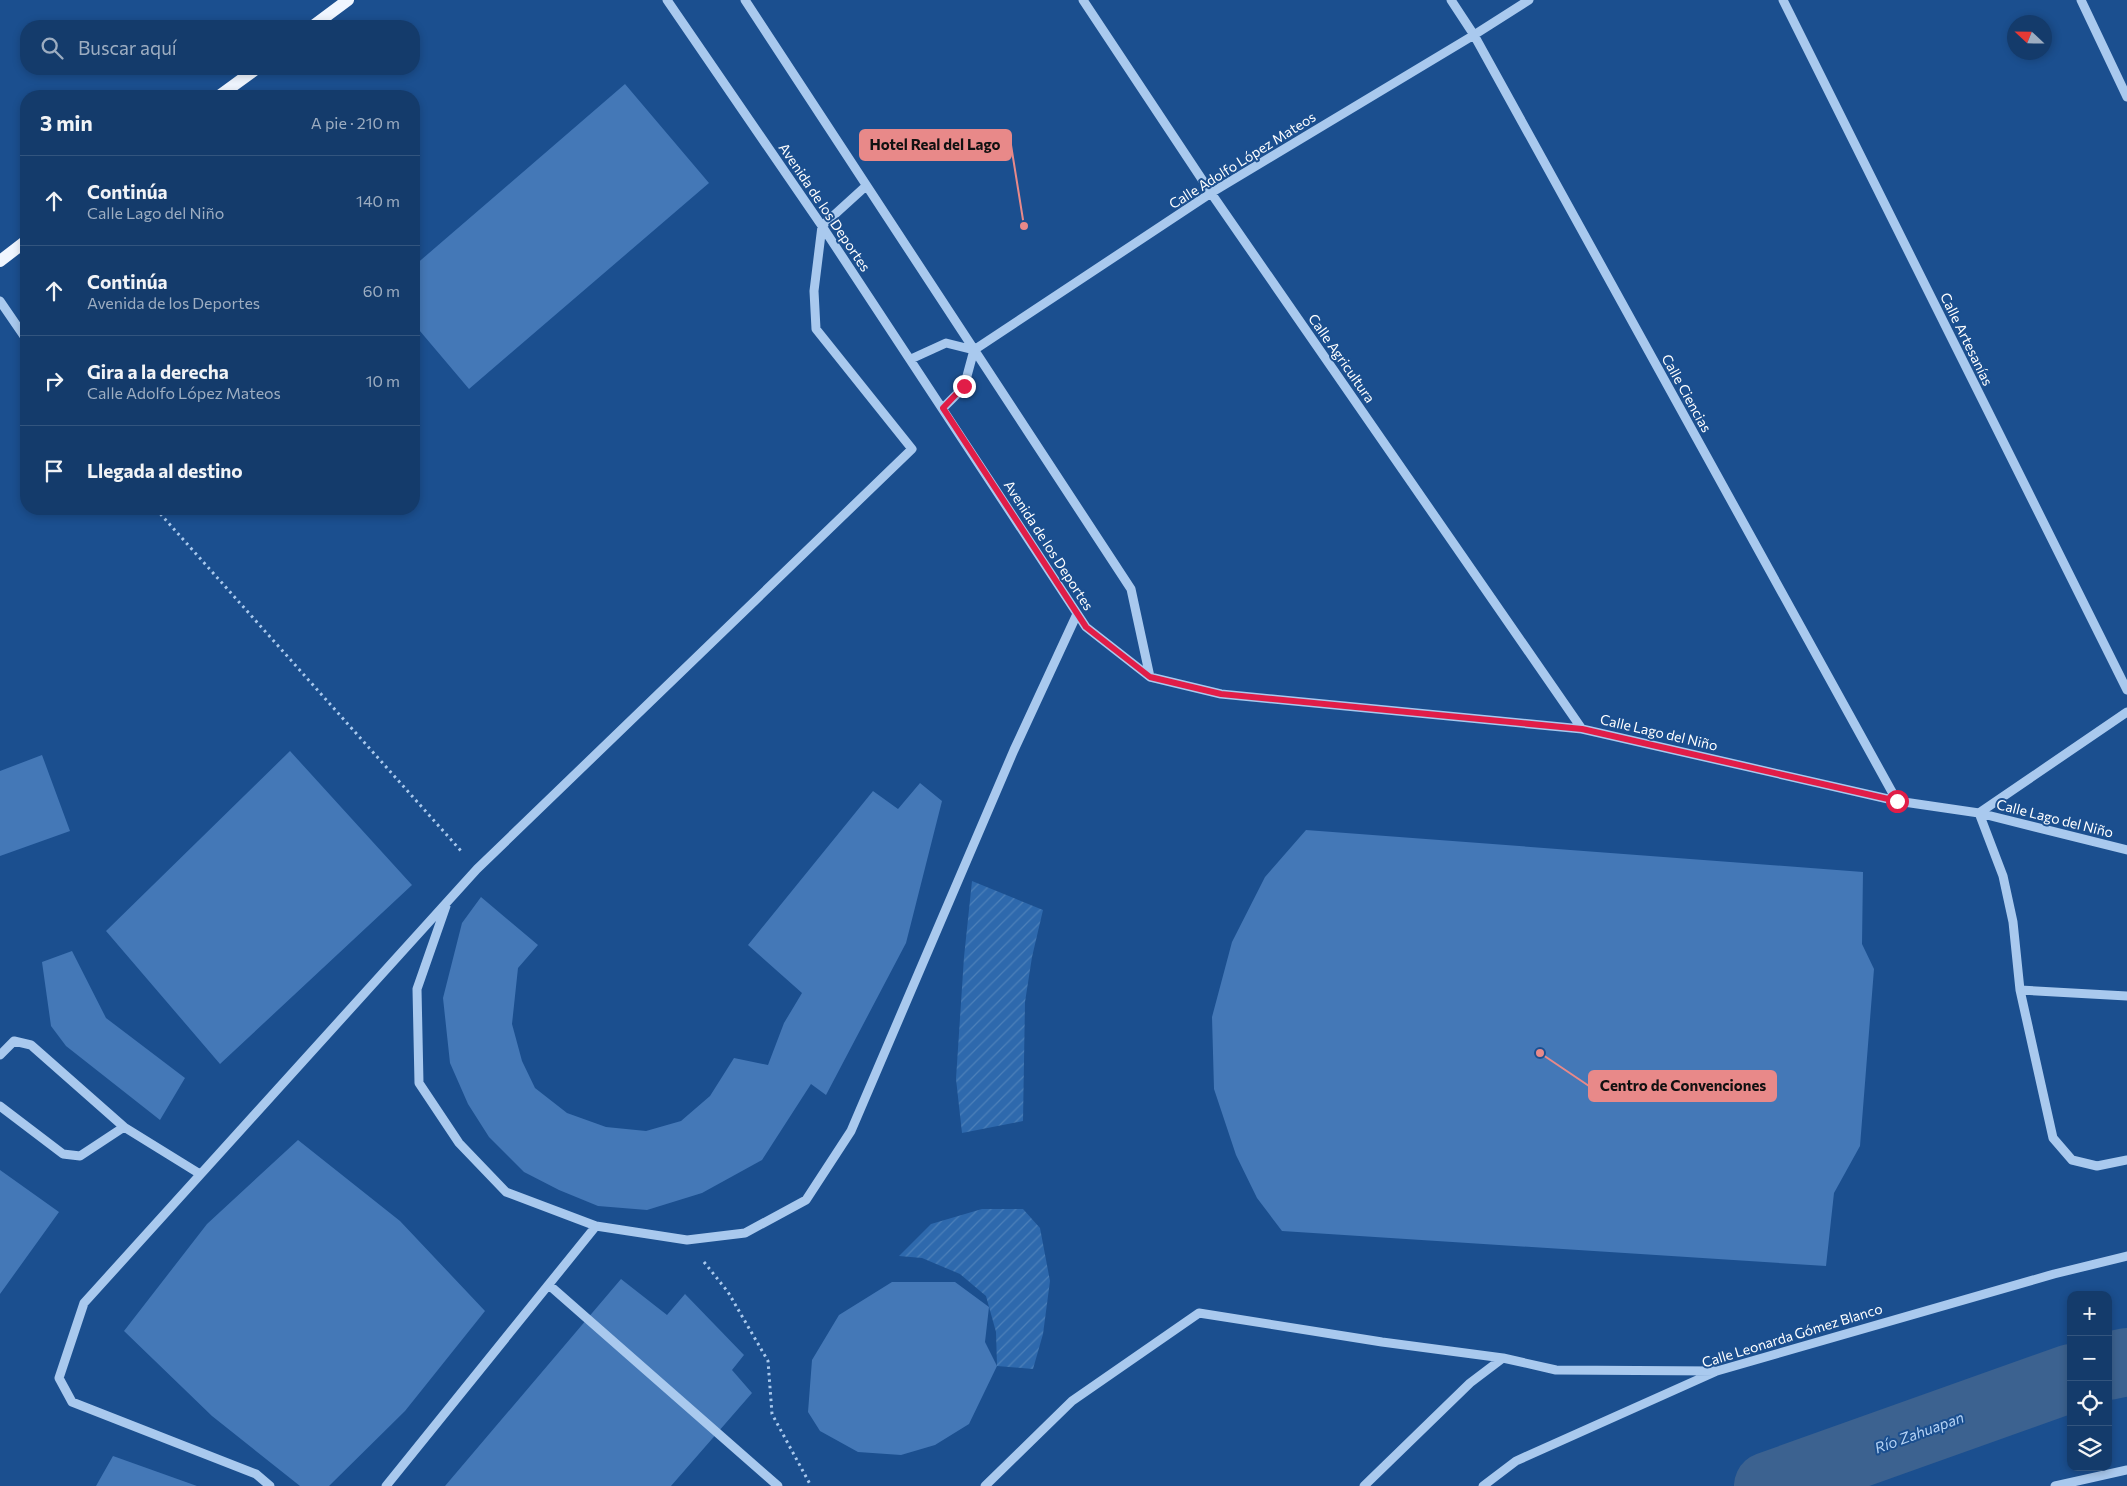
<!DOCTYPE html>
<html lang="es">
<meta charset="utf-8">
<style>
body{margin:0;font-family:Commissioner,sans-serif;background:#1d4271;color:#f1f3f6}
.controls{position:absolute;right:15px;bottom:15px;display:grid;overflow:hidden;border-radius:10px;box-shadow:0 2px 8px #0003}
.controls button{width:45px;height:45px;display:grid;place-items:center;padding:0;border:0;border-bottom:1px solid #33557e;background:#143b6b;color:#f1f3f6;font:25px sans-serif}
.compass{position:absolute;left:2007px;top:15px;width:45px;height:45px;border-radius:50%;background:#143b6b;box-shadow:0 2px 8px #0003;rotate:292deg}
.stop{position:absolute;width:15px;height:15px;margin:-11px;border:4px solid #e11d48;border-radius:50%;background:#fff}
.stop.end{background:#e11d48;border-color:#fff;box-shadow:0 1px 5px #0008}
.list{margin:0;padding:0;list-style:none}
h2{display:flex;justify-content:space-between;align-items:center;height:65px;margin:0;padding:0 20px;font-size:21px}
h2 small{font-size:16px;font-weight:400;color:#9dadc1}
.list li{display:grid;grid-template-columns:32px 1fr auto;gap:15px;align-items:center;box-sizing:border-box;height:90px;padding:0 20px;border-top:1px solid #33557e}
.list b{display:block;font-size:19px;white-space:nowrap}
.list p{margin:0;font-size:16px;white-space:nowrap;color:#9dadc1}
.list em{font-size:16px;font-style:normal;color:#9dadc1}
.icon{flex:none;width:28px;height:28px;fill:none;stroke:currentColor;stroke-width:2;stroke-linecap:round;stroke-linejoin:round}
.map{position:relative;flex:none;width:2127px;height:1486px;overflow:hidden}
.search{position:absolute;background:#143b6b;box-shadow:0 2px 8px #0003;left:20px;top:20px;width:400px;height:55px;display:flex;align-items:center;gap:12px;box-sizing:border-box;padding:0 18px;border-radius:20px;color:#9dadc1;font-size:19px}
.panel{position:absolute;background:#143b6b;box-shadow:0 2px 8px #0003;left:20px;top:90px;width:400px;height:425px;border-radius:20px}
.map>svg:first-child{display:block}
.garden{fill:url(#garden-furrows)}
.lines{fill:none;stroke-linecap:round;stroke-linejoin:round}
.river{stroke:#3c6290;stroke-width:68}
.building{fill:#4478b7}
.path{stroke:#a9c9ee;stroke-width:3;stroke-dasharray:2.5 4;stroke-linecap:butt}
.minor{stroke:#a9c9ee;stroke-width:9}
.major{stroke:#f0f6ff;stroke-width:12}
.route{stroke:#e11d48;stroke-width:6}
.labels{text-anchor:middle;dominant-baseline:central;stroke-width:4;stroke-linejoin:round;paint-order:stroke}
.street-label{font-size:14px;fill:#fff;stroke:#1b4f8f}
.water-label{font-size:15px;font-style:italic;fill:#b5d3f5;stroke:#1b4f8f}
.leader{fill:none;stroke:#e88989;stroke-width:2}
.callout-dot{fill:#e88989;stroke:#1b4f8f;stroke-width:2}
.callout{fill:#e88989;stroke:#e88989;stroke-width:2}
.callout-label{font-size:15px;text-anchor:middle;font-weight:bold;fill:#111}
</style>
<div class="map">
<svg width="2127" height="1486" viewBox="0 0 2127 1486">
<defs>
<pattern id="garden-furrows" width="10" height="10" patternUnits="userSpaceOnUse" patternTransform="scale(1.25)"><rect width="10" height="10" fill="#2e69ad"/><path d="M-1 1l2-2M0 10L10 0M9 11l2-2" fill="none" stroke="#4d80b9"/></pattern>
</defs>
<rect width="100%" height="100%" fill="#1b4f8f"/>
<!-- garden -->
<path class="garden" d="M 972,881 L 1043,910 L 1032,957 L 1025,1002 L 1023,1121 L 962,1133 L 956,1079 L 964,957 Z
M 982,1209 L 1023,1209 L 1040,1228 L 1050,1281 L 1043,1334 L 1033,1369 L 997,1366 L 996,1332 L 986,1296 L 960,1274 L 922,1258 L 899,1256 L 931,1224 Z"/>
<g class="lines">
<!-- river -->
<path class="river" d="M 2108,1366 L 2127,1362
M 1768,1486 L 2071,1378"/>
</g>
<!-- building -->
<path class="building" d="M 625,84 L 709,183 L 469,389 L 414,324 L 414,266 Z
M 290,751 L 412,885 L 220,1064 L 106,931 Z
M 42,755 L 70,831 L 0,856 L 0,771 Z
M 920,783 L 942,801 L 906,943 L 826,1095 L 811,1084 L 762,1160 L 702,1193 L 647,1210 L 598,1206 L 559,1190 L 524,1172 L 489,1137 L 468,1104 L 450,1063 L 443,998 L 462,923 L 481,897 L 538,945 L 518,968 L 512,1024 L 522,1061 L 535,1088 L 567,1113 L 606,1127 L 646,1131 L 681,1121 L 710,1096 L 734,1058 L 768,1065 L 784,1023 L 802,993 L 748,945 L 873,791 L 898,809 Z
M 1306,830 L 1863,872 L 1862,944 L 1874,969 L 1860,1146 L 1834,1193 L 1826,1266 L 1282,1231 L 1257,1198 L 1236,1155 L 1214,1089 L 1212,1017 L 1232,942 L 1265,877 Z
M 72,951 L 106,1018 L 185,1078 L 160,1120 L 66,1046 L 51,1026 L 42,962 Z
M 298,1140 L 400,1221 L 485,1311 L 405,1411 L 329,1486 L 300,1486 L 212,1416 L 124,1331 L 207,1224 Z
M 0,1170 L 59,1212 L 0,1294 Z
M 621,1279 L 667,1315 L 685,1294 L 744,1355 L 732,1370 L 752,1393 L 671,1486 L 445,1486 Z
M 892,1282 L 955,1282 L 989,1307 L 985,1342 L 997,1366 L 969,1424 L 935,1445 L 901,1455 L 858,1452 L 820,1431 L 808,1412 L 812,1360 L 839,1315 Z
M 113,1456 L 197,1486 L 96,1486 Z"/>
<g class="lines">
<!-- path -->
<path class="path" d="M 156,509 L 462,852
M 704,1262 L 728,1292 L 768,1361 L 772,1414 L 811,1486"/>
<!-- minor -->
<path class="minor" d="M 667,0 L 822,226 L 1086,627 L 1150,677 L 1221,694 L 1582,729 L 1897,801 L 1979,813 L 2127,850
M 745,0 L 1131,589 L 1150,677
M 1083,0 L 1211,193 L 1582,729
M 1451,0 L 1474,35 L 1897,801
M 1783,0 L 2127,690
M 2081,0 L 2127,97
M 0,301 L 26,339
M 911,359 L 946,343 L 974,350
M 943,408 L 964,387 L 974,350 L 1211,193 L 1474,35 L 1529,0
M 2127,712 L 1979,813 L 2003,876 L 2013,922 L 2020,990 L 2053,1138 L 2072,1160 L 2097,1166 L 2127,1160
M 446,906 L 417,989 L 419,1083 L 459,1143 L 506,1192 L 596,1226 L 687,1240 L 745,1233 L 806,1200 L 851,1131 L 1014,750 L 1077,614
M 2020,990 L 2127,996
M 0,1055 L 14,1041 L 31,1045 L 124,1127 L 80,1156 L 63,1154 L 0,1106
M 124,1127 L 200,1174
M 549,1285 L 778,1486
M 270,1486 L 256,1474 L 72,1402 L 59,1378 L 84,1303 L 477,869 L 912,449 L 816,329 L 814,291 L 822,226 L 866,186
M 386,1486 L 596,1226
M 985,1486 L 1072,1401 L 1199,1313 L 1382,1342 L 1503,1358 L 1556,1370 L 1717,1371
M 1364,1486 L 1470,1383 L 1503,1358
M 1483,1486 L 1516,1461 L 1717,1371 L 2054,1274 L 2127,1256
M 2055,1486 L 2127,1470"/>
<!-- major -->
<path class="major" d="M 313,26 L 348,0
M 219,96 L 256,69
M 0,261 L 26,241"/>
</g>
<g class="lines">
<!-- route -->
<path class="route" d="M 964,386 L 943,408 L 1086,627 L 1150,677 L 1221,694 L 1582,729 L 1897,801"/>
</g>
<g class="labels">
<!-- street labels -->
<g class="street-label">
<text transform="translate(1242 160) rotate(-32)">Calle Adolfo López Mateos</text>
<text transform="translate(825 207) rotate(56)">Avenida de los Deportes</text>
<text transform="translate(1967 339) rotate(64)">Calle Artesanías</text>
<text transform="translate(1342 358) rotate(55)">Calle Agricultura</text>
<text transform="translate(1687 393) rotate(61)">Calle Ciencias</text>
<text transform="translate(1049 545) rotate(57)">Avenida de los Deportes</text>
<text transform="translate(1659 732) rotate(13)">Calle Lago del Niño</text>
<text transform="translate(2055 818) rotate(14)">Calle Lago del Niño</text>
<text transform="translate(1792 1335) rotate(-17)">Calle Leonarda Gómez Blanco</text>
</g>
<!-- water labels -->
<g class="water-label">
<text transform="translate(1919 1432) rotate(-20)">Río Zahuapan</text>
</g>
</g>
<!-- callouts -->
<path class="leader" d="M1024 226L1011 145M1540 1053L1589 1086"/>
<g class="callout-dot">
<circle cx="1024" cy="226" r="5"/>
<circle cx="1540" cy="1053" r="5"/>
</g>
<g class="callout">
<rect x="860" y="130" width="151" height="30" rx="5"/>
<rect x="1589" y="1071" width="187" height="30" rx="5"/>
</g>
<g class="callout-label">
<text x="935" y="150">Hotel Real del Lago</text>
<text x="1683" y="1091">Centro de Convenciones</text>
</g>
</svg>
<div class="controls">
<button>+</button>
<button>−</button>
<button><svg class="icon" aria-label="locate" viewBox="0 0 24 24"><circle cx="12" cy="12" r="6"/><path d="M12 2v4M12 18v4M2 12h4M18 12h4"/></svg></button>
<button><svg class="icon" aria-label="layers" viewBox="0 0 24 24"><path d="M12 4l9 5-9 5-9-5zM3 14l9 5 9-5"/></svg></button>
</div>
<svg class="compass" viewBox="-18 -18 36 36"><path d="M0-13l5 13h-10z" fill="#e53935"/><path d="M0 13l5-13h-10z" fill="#9dadc1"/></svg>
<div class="stop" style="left:1897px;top:801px"></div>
<div class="stop end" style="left:964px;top:386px"></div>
<div class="search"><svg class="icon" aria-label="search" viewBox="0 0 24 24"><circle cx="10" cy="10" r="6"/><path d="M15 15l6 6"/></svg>Buscar aquí</div>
<section class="panel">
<h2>3 min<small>A pie · 210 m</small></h2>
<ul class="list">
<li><svg class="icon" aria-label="ahead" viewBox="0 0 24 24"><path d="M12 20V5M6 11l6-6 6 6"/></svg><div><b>Continúa</b><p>Calle Lago del Niño</p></div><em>140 m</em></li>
<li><svg class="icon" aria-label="ahead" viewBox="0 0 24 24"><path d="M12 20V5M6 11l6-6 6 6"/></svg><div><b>Continúa</b><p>Avenida de los Deportes</p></div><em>60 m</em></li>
<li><svg class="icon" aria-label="right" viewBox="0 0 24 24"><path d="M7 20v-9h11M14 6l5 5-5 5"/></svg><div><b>Gira a la derecha</b><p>Calle Adolfo López Mateos</p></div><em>10 m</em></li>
<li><svg class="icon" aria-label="arrive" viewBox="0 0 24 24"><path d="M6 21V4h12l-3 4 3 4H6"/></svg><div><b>Llegada al destino</b></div></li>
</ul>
</section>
</div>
